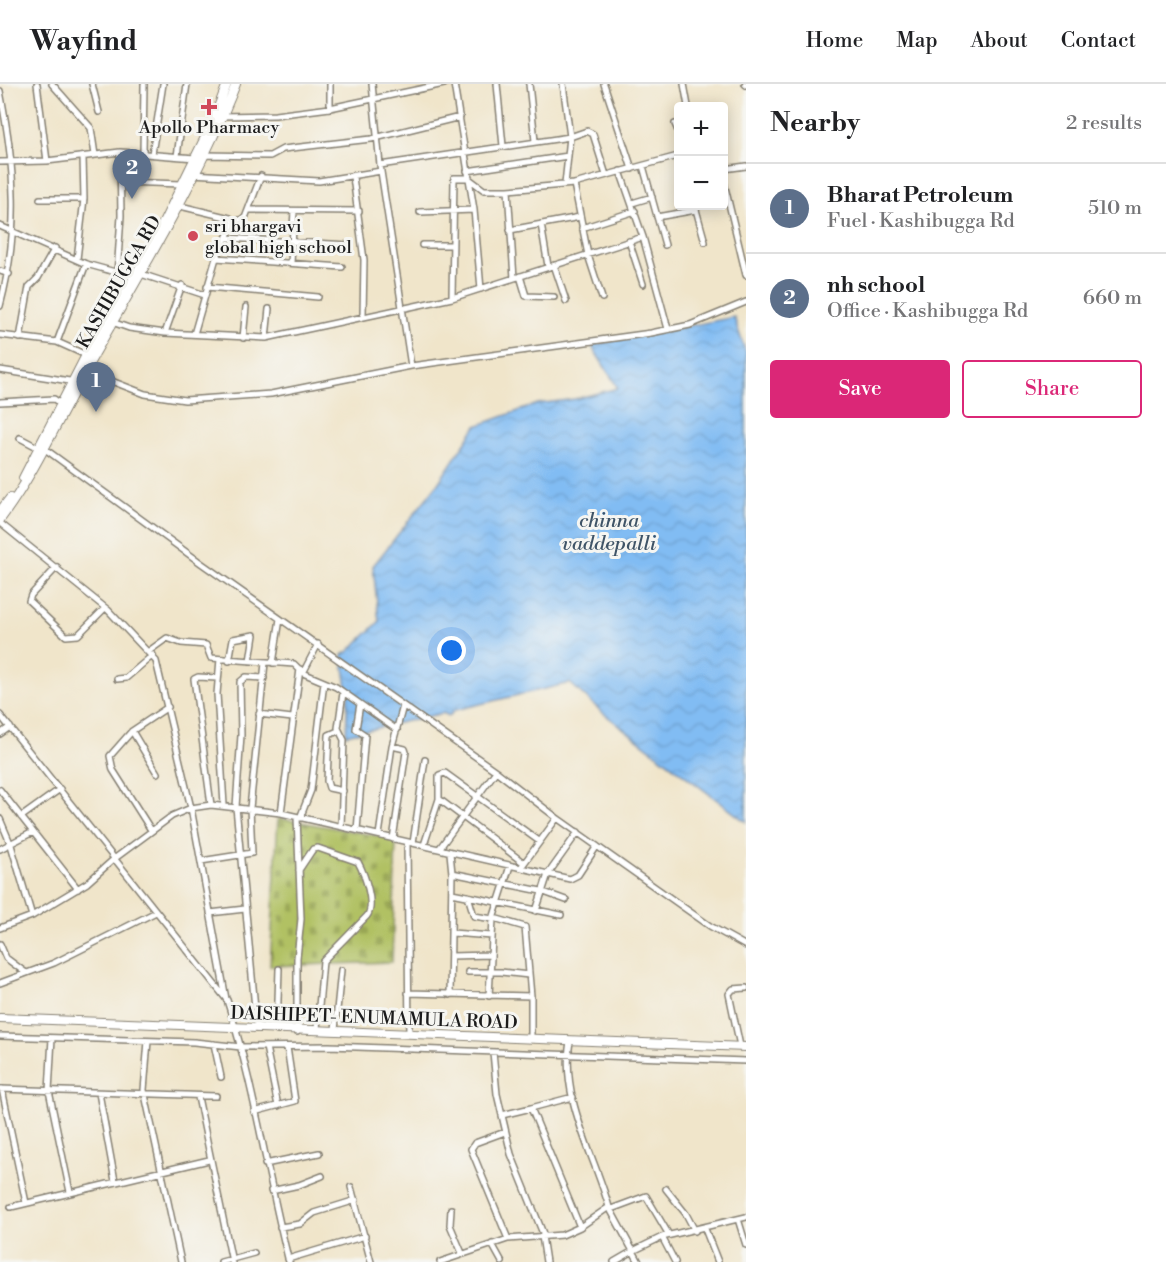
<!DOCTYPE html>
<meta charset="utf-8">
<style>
body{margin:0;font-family:"Libre Bodoni",serif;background:#f2f2f2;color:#202124}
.controls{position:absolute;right:18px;top:18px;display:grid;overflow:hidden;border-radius:6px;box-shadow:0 3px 15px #0003}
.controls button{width:54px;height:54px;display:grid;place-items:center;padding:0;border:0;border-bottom:2px solid #e0e0e0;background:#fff;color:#202124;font:30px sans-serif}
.you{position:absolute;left:452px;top:567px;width:21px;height:21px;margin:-15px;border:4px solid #fff;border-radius:50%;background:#1a73e8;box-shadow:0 0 0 9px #1a73e833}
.badge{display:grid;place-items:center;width:39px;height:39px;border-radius:50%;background:#db2777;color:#fff;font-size:20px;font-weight:700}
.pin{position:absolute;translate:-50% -50px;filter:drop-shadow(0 2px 3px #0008)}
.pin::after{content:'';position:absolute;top:32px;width:21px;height:18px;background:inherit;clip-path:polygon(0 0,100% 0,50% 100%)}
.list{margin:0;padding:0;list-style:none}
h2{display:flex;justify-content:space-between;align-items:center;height:78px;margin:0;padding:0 24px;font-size:26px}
h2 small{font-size:20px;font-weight:400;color:#757577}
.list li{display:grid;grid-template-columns:39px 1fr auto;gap:18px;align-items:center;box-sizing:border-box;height:90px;padding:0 24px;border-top:2px solid #e0e0e0}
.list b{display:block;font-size:22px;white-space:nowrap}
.list p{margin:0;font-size:20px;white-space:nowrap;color:#757577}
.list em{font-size:20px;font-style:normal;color:#757577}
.actions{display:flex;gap:12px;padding:18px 24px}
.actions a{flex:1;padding:14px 0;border:2px solid #db2777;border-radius:6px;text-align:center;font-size:21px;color:#db2777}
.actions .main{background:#db2777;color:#fff}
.map{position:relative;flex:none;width:746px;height:1178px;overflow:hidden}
header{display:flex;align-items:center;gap:36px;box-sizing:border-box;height:84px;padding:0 30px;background:#fff;border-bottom:2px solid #e0e0e0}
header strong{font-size:28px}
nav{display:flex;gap:33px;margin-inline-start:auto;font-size:21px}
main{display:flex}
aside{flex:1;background:#fff}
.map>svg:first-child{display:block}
.cemetery{fill:url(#cemetery-stones);stroke:#666e40;stroke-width:1.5}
.water{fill:url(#water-waves);stroke:#4e6c88;stroke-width:1.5}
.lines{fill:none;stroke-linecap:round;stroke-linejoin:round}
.street-casing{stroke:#868073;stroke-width:8}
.secondary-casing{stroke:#868073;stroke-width:10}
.street{stroke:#fff;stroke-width:5}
.secondary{stroke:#fff;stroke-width:8}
.poi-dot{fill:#d1495b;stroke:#f6f6f2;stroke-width:2}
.labels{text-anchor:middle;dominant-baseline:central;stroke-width:6;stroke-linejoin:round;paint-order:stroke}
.poi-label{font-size:18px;fill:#1c1c1c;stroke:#f6f6f2}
.street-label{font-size:18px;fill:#1c1c1c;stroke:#f6f6f2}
.water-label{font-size:20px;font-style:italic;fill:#3f5467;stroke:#f6f6f2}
</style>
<header>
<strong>Wayfind</strong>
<nav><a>Home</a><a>Map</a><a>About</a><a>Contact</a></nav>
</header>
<main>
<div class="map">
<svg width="746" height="1178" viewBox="0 0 746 1178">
<defs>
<pattern id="cemetery-stones" width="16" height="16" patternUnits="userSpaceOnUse" patternTransform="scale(1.5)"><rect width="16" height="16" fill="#b1c163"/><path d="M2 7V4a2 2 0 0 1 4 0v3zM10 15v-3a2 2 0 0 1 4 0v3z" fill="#98a555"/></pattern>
<pattern id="water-waves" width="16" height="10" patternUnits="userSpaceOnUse" patternTransform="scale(1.5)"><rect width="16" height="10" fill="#81bcf3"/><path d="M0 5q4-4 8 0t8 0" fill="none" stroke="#6fa1d0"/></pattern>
</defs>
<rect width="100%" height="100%" fill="#f6f6f2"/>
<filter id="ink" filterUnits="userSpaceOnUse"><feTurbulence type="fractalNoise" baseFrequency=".0167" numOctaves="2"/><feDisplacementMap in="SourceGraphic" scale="12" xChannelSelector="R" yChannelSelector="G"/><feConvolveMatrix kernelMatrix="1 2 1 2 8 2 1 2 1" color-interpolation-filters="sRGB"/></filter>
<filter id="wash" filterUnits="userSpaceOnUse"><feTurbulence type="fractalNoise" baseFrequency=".008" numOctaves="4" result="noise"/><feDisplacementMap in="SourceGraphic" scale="24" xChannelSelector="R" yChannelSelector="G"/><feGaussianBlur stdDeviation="1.35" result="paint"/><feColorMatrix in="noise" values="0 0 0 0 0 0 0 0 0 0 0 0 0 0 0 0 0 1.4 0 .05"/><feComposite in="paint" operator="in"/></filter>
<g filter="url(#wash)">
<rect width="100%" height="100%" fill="#f0e5ca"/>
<!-- cemetery -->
<path class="cemetery" d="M 278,734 L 396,755 L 392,878 L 270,882 Z"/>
<!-- water -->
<path class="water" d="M 734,233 L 746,269 L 746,738 L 603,629 L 570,599 L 455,626 L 449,632 L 443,629 L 346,651 L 348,610 L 342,571 L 348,568 L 379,538 L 373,482 L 437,401 L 476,342 L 538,320 L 575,315 L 618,304 L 591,261 Z"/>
</g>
<g filter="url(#ink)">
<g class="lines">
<defs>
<path id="street" d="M 37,0 L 47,77
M 52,0 L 91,44 L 95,71
M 92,0 L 99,28
M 372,0 L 380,81 L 411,282
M 454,0 L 474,126 L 481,205
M 497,0 L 503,62
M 529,0 L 535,57
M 563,0 L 570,53 L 565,100
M 604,0 L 632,85
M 684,0 L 688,22
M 745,0 L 746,1
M 0,7 C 15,83 20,147 0,222
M 330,24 L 330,0
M 221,32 L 275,31 L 330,24 L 444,0
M 675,40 L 678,47
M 143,69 L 144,0
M 152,70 L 163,0
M 177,72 L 187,0
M 0,78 L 47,77 L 120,68 L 195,74 L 205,71 L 270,72 L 283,65 L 371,55 L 460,33
M 380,81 L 570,53 L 587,47 L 593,50 L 606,91
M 643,82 L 665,161
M 724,85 L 746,82
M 467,87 L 568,72
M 620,87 L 643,153 L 668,245
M 192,90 L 319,97 L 381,87
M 353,93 L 364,176 L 363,232
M 121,98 L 182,100
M 724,99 L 746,191
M 574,100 L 588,171 L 602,214
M 508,106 L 514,194
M 40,115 L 84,115
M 632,119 L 652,113
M 176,121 L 230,134 L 234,138
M 695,122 L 705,158
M 250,126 L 359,127
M 420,128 L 474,126
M 657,133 L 696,126
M 541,140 L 548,182
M 0,142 L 86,180 L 137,194
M 582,144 L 635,127
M 510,146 L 580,133
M 226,154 L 349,161
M 629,157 L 643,200
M 422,161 L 452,161
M 216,174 L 342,183
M 77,175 L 84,115 L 83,73
M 291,179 L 294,127
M 554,181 L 566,217
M 0,187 L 9,190
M 117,190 L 121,132 L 120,68
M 141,190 L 205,211
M 520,192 L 526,212 L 554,213
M 207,203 L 318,213
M 452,214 L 454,94 L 468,94 L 484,106 L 508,106 L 574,100 L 678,72
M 112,238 L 129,244 L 165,249 L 266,254 L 452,214 L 643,153
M 165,249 L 182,201
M 194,250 L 216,174 L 234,138 L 245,134 L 261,92
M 0,251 L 57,258 L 86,271
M 20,254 L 29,203 L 38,194 L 55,164
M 243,254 L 246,223
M 266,254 L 269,225
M 57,258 L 86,180
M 84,282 L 114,298 L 145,310 L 185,316 L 271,310 L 411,282 L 651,249 L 690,241 L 746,218
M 0,286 L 76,298
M 0,318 L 54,315 L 62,321
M 20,354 L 39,364
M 45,365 L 201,479 L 496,687 L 557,734 L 710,842 L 746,862
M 0,439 L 108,526 L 156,577 L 191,724 L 226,915
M 57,483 L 31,511 L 29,517 L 66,552 L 78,551 L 105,524
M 149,567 L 167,554 L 181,559 L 206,561 L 211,574 L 294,580 L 303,589 L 336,603 L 397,646
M 220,575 L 217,610 L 224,721
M 229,577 L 233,555 L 254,551 L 250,577
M 273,579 L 280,535
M 303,589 L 318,560
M 117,595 L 126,594 L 153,571
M 259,630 L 292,634
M 0,631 L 227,916 C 254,1001 267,1091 289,1178
M 132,647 L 157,689
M 338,647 L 329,651 L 327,697 L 329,704 L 343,707
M 0,650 L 10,643
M 392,662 L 405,665 L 406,668 L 393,755
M 0,706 L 78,805
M 211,721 L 194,595 L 198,593 L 217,594
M 281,729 L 300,585
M 21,733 L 60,705
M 297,733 L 301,835 L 297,874 L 297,948
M 300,734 L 311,706 L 324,598
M 0,735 L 11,761 L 32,832 L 0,844
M 341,743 L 344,656 L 338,644 L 343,609
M 151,746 L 113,686 L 110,672 L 132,647 L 168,623
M 357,746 L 365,651 L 356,645 L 360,620
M 379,751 L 392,662 L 403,622
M 407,758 L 409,950
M 413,759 L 425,676
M 424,761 L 439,715
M 0,765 L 33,748
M 439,765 L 496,687
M 201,777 L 252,769 L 250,724 L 265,579
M 524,779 L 439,715 L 439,691 L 445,689 L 539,757
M 522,782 L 557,734
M 299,786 L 313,765 L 318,764 L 358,778 C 364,789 376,821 367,832 L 323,877 L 317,945
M 452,789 L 541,807 L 566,816
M 452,809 L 561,831
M 468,812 L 474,832 L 493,835
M 536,827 L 548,790 L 578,748
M 210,829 L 245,825
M 32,832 L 87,799 L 114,775 L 172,732 L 191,724 L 211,721 L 281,729 L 570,795 L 578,791 L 597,762
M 494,834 L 525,843 L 531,912 L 531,955
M 452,849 L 492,852
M 0,860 L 6,874 L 26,889
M 451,872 L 491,871
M 468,888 L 501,888 L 529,891
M 0,899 L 54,879 L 156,828
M 408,909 L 531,912
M 450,911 L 452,789 L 450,769
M 489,912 L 493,835 L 510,782
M 257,945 L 236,723 L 241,651 L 240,598 L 246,593 L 264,594
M 335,946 L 341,886
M 277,947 L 279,885
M 0,952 L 194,958 L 241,963 L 329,962 L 746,977
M 52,954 L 49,1007 L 70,1108
M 148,957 L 144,1006 L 181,1178
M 570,957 C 560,1014 594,1070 609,1123
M 214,960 L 221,993
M 740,962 L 729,910 L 733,905 L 746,904
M 266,963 L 278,1022
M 493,968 L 497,1010 L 511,1070 L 544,1152
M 0,1005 L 216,1012
M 2,1005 L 26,1119
M 99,1009 L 115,1097
M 198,1013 L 232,1178
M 573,1013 L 531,1024 L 580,1143
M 254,1028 L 295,1017 L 287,963
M 502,1031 L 531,1024
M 505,1048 L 475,1059 L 471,1065 L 508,1155
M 265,1080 L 319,1069
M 351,1103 L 371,1178
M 666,1105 L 686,1130 L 695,1147
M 271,1107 L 299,1101 L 322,1092
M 11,1123 L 209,1076
M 451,1125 L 450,1141 L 462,1169
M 611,1125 L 646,1112 L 669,1151
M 738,1135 L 746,1161
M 280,1143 L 300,1140 L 314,1129 L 356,1116
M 705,1145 L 718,1178
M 542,1152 L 546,1178
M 662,1153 L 675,1178
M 492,1160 L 502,1178
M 288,1175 L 365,1152
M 221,1178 L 254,1169
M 440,1178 L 508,1155 L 562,1151 L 580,1143 L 609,1123 L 633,1167 L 614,1178
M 639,1178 L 633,1167 L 662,1153 L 746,1133"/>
<path id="secondary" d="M 23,394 L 86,271 L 131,199 L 163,139 L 212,39 L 227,0
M 0,427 L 10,414
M 0,436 C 36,388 59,334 88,282 C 140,189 197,99 236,0
M 0,934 L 746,963"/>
</defs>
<!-- street casing -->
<use href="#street" class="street-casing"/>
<!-- secondary casing -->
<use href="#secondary" class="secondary-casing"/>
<!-- street -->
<use href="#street" class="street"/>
<!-- secondary -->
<use href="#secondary" class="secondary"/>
</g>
</g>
<!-- markers -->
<g class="poi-dot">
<path d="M206 14h6v6h6v6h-6v6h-6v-6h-6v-6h6z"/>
<circle cx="193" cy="152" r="6"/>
</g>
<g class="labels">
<!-- poi labels -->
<g class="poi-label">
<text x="209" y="43">Apollo Pharmacy</text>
<text x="205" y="142" text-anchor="start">sri bhargavi<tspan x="205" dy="21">global high school</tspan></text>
</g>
<!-- street labels -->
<g class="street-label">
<text transform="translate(119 198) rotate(-60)">KASHIBUGGA RD</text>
<text transform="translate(374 934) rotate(2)">DAISHIPET- ENUMAMULA ROAD</text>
</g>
<!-- water labels -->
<g class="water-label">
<text x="609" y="437">chinna<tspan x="609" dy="23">vaddepalli</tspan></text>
</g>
</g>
</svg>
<div class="controls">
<button>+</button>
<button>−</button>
</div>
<div class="you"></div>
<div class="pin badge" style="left:96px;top:328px;background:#5c6f8a">1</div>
<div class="pin badge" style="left:132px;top:115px;background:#5c6f8a">2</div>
</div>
<aside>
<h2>Nearby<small>2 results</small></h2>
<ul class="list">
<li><span class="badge" style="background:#5c6f8a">1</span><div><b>Bharat Petroleum</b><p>Fuel · Kashibugga Rd</p></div><em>510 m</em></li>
<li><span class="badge" style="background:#5c6f8a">2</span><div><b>nh school</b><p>Office · Kashibugga Rd</p></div><em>660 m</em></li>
</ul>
<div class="actions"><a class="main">Save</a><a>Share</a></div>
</aside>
</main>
